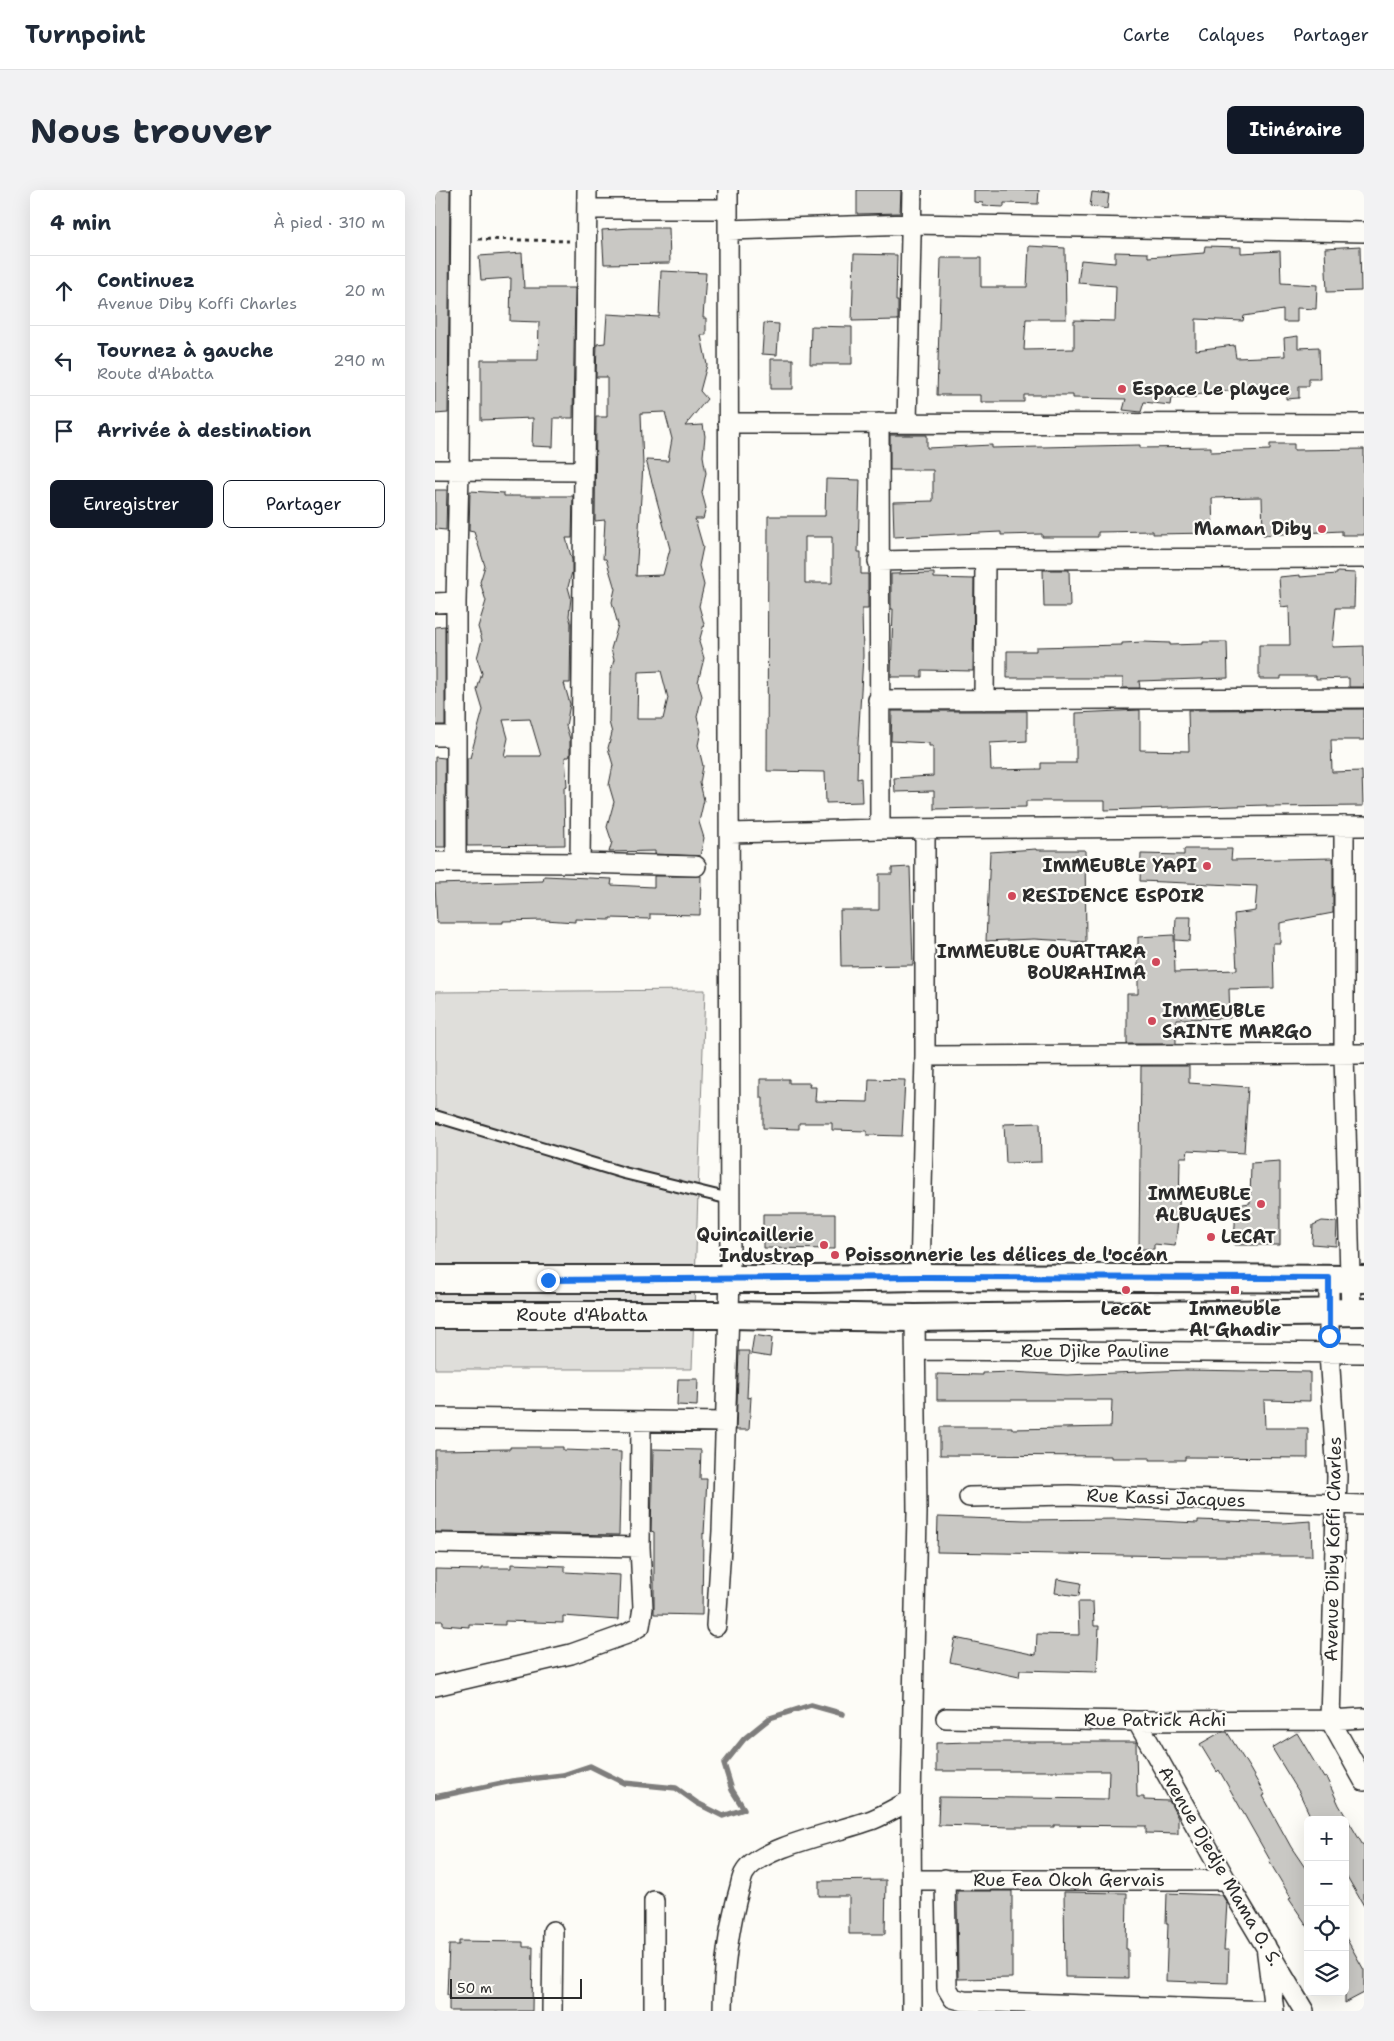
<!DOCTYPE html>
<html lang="fr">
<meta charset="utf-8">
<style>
body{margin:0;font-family:"Shantell Sans",sans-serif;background:#f2f2f3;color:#1f2937}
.controls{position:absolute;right:15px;bottom:15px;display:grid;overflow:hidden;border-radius:8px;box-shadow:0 5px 20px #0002}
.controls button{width:45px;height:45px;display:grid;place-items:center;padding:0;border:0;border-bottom:1px solid #e0e1e3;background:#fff;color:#1f2937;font:25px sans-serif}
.scale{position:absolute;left:15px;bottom:12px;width:132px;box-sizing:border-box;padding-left:5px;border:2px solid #2b2b2b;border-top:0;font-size:14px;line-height:18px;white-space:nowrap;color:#2b2b2b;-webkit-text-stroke:4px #fdfcf7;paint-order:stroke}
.stop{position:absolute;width:15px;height:15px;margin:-11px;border:4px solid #1a73e8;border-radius:50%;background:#fff}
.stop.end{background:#1a73e8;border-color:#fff;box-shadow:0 1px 5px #0008}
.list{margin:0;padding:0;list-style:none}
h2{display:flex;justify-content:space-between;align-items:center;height:65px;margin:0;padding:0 20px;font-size:21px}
h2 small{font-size:16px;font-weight:400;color:#747a83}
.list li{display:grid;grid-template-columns:32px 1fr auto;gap:15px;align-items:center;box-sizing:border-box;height:70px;padding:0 20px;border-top:1px solid #e0e1e3}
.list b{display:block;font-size:19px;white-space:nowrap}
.list p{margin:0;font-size:16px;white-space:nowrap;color:#747a83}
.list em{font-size:16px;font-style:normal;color:#747a83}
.actions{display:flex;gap:10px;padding:15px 20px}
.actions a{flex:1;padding:11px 0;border:1px solid #111827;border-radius:8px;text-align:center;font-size:18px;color:#111827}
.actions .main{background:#111827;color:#fff}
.icon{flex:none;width:28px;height:28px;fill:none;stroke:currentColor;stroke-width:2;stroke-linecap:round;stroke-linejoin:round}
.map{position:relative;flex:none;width:929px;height:1821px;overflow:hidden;border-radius:8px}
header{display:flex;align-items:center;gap:30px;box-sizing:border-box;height:70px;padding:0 25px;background:#fff;border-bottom:1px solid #e0e1e3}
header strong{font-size:24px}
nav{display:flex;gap:28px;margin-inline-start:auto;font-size:18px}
.intro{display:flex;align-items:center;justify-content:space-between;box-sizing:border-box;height:120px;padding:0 30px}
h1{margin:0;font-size:35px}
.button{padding:12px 22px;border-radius:8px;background:#111827;color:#fff;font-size:18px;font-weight:700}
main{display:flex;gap:30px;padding:0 30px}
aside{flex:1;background:#fff;border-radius:8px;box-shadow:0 5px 20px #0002}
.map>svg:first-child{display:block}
.green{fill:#dfdeda;stroke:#858482}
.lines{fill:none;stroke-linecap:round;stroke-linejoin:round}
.stream{stroke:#7e7d7b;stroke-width:5.5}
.building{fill:#c9c8c4;stroke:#2b2b2b;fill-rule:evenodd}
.lane-casing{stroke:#2b2b2b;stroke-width:14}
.street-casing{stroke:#2b2b2b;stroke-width:22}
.secondary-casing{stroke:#2b2b2b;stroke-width:30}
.path{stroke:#2b2b2b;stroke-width:3;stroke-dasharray:4 4;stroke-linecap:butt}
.lane{stroke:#fdfcf7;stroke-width:10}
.street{stroke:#fdfcf7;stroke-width:19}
.secondary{stroke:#fdfcf7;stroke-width:26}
.route{stroke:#1a73e8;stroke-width:6}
.poi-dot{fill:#d1495b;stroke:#fdfcf7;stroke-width:2}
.labels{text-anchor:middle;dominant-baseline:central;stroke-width:4.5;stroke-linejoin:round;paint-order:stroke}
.poi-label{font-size:18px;font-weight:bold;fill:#2b2b2b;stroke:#fdfcf7;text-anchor:start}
.street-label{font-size:18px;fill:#2b2b2b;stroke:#fdfcf7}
</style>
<header>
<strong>Turnpoint</strong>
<nav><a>Carte</a><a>Calques</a><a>Partager</a></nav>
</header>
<div class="intro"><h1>Nous trouver</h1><a class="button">Itinéraire</a></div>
<main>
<aside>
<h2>4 min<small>À pied · 310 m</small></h2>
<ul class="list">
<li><svg class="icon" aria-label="ahead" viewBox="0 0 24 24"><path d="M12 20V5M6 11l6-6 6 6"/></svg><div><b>Continuez</b><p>Avenue Diby Koffi Charles</p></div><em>20 m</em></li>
<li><svg class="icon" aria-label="left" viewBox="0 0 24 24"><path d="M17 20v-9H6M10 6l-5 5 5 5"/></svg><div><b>Tournez à gauche</b><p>Route d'Abatta</p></div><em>290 m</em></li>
<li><svg class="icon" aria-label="arrive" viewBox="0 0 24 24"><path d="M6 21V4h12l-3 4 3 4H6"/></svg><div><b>Arrivée à destination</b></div></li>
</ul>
<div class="actions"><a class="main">Enregistrer</a><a>Partager</a></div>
</aside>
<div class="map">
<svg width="929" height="1821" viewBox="0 0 929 1821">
<rect width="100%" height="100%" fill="#fdfcf7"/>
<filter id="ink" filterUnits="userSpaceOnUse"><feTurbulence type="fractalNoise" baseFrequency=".02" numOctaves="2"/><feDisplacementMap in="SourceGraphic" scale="10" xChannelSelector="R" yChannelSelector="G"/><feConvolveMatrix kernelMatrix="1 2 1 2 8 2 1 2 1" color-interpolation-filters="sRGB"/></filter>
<g filter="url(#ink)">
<!-- green -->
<path class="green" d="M 270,800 L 257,1179 L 0,1179 L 0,802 Z"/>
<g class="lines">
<!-- stream -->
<path class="stream" d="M 0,1607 L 77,1591 L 128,1585 L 155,1576 L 189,1593 L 241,1598 L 262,1613 L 288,1626 L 309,1619 L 297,1600 L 289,1574 L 309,1549 L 335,1528 L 376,1515 L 408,1524"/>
</g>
<!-- building -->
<path class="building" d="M 0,0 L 15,0 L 13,223 L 0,224 Z
M 422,0 L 466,0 L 465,23 L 422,24 Z
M 539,0 L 604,0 L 603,14 L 569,13 L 569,17 L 547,16 L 548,13 L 539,12 Z
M 657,2 L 674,4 L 672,19 L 655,16 Z
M 196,38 L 234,38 L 235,73 L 169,74 L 167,40 Z
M 594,56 L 630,58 L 631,129 L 591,129 L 589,160 L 639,159 L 639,130 L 680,131 L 681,96 L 643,93 L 646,70 L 680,73 L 680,62 L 713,63 L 713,67 L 769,63 L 770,56 L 806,57 L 806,63 L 845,61 L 846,93 L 882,95 L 881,119 L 862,118 L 862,132 L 848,132 L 848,120 L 809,126 L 808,131 L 761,129 L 761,160 L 799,155 L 801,168 L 850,166 L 849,148 L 863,146 L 863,158 L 884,157 L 885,189 L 874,189 L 874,196 L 864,196 L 864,208 L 851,209 L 851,198 L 801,200 L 760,205 L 760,208 L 736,208 L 735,215 L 709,212 L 706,222 L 688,220 L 691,209 L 638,208 L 638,205 L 589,205 L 589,212 L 546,212 L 546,205 L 502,205 L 506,68 L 546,68 L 546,97 L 592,97 Z
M 925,56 L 926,101 L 892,102 L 890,58 Z
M 87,63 L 89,98 L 140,98 L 138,228 L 119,228 L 118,257 L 97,256 L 98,228 L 46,230 L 46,170 L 103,170 L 104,132 L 75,131 L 76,88 L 46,90 L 44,66 Z
M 419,64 L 462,65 L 461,111 L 463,111 L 463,130 L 417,131 Z
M 226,81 L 271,83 L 268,128 L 271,128 L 271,145 L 266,145 L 272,175 L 265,201 L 272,209 L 250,236 L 268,235 L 270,246 L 268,266 L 271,283 L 267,303 L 271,318 L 268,329 L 260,329 L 268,357 L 264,376 L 269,395 L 264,416 L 269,434 L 264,452 L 269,468 L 263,492 L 267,506 L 262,527 L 266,541 L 263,555 L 268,576 L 265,593 L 269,610 L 264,632 L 269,648 L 265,666 L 220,664 L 220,661 L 174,662 L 177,652 L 172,637 L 179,612 L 174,595 L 178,575 L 173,558 L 177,543 L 174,532 L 175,484 L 179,470 L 176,459 L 183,435 L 177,412 L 180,399 L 171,369 L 168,369 L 170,330 L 160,331 L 161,227 L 172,227 L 172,187 L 161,187 L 162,154 L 170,153 L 172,124 L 224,127 ZM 230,222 L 237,249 L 233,271 L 211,270 L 235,359 L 228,385 L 201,386 L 208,275 L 206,223 ZM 226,481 L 233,508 L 228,529 L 202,529 L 203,482 Z
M 329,133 L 344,134 L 342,165 L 327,164 Z
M 376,136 L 417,137 L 417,174 L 375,174 Z
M 336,169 L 358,169 L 358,199 L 336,199 Z
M 455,245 L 492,245 L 492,258 L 557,255 L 557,258 L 705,255 L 705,258 L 776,257 L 776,262 L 835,260 L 835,254 L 859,254 L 859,260 L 929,259 L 929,345 L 907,345 L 907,341 L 828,345 L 827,307 L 777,308 L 778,343 L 718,344 L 718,341 L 663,342 L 663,347 L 607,347 L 607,344 L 566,345 L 566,342 L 459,347 L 458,312 L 498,311 L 498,280 L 455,280 Z
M 391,289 L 425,290 L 423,362 L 426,362 L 426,384 L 433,384 L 433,419 L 427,419 L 428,466 L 423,553 L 422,589 L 426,588 L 427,612 L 391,613 L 390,582 L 332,581 L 333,326 L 390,326 ZM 370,347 L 397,347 L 397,393 L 370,393 Z
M 0,300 L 12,300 L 11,340 L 0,339 Z
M 35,301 L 69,303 L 69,306 L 138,306 L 137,348 L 131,348 L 137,370 L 137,382 L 133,397 L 136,408 L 134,426 L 136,433 L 135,493 L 129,493 L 135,514 L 131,536 L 135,549 L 135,565 L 134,567 L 130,567 L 132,596 L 129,597 L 130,655 L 32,656 L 32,568 L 35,568 L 48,520 L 42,500 L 47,483 L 42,468 L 47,450 L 43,437 L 51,411 L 45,392 L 50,376 L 39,342 L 34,341 ZM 95,529 L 106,566 L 69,566 L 73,548 L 68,530 Z
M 608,380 L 634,380 L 635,417 L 609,417 Z
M 902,382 L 920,383 L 919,418 L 901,418 L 897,457 L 929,456 L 929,497 L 914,497 L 914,488 L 881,489 L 881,486 L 846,486 L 846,489 L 824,489 L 824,455 L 855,455 L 854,416 L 846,417 L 844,387 L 865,385 L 865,387 L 902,384 Z
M 499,383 L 499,388 L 539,389 L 538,481 L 487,480 L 487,487 L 456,487 L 458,419 L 456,419 L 456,384 Z
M 10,436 L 10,535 L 0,535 L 0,437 Z
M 768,452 L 792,452 L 793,488 L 704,491 L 705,498 L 688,498 L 688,488 L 572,488 L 572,461 L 601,461 L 601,457 L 687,455 L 687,453 L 708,452 L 735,453 L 735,455 L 768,454 Z
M 929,519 L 929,550 L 896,550 L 897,582 L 927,581 L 928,616 L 832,617 L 832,615 L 670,620 L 670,611 L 591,611 L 591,617 L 499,619 L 499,601 L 460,602 L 459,588 L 498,586 L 498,556 L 494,556 L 494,553 L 456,551 L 457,521 L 592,521 L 592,551 L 555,553 L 556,580 L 606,579 L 606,573 L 641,573 L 641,523 L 705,520 L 705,560 L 754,561 L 753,520 Z
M 0,567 L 10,568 L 10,657 L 0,657 Z
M 601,659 L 601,660 L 650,660 L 651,752 L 599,749 L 551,751 L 555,662 Z
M 749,659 L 797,659 L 796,670 L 898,668 L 898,723 L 845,733 L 845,753 L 838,753 L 839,798 L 794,799 L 795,828 L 741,829 L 741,854 L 692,854 L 692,804 L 703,804 L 703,747 L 739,745 L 740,782 L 802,780 L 799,724 L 820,721 L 822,696 L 705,691 L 706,664 L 749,665 Z
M 475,677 L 478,775 L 406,776 L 405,720 L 444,720 L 444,684 L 457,684 L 457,678 Z
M 109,686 L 177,689 L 176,695 L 219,697 L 219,686 L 266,686 L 265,725 L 215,724 L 215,729 L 175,728 L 175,730 L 140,729 L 140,732 L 110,730 L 68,731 L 68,733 L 2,733 L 0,694 L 108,691 Z
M 741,727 L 756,727 L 755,751 L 740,750 Z
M 706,876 L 754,876 L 754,893 L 813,897 L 809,963 L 753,960 L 752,967 L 745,967 L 744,1022 L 740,1056 L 719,1054 L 719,1059 L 704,1059 Z
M 325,889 L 354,889 L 354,893 L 375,893 L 374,897 L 381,897 L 380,911 L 433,912 L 434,889 L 470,890 L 467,946 L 432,945 L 432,941 L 397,940 L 397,933 L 364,933 L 364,939 L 328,938 L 328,908 L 325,908 Z
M 605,933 L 606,972 L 571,973 L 569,934 Z
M 845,971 L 845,1055 L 799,1055 L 801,1015 L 815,1013 L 816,973 Z
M 328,1024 L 400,1024 L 400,1059 L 328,1058 Z
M 887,1031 L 902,1032 L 901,1056 L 877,1054 L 878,1035 Z
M 319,1145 L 337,1148 L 335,1167 L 316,1164 Z
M 304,1161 L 314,1161 L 312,1208 L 316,1207 L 314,1240 L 301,1240 Z
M 751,1180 L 875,1182 L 875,1211 L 829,1210 L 830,1238 L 873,1238 L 873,1268 L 750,1267 L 750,1270 L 715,1270 L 715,1268 L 676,1268 L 676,1266 L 505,1265 L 505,1237 L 577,1237 L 577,1239 L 676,1237 L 677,1210 L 502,1210 L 502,1184 L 548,1185 L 548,1183 L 576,1182 L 632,1185 Z
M 243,1189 L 263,1189 L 262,1216 L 242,1215 Z
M 75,1257 L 128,1257 L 128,1260 L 186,1262 L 184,1345 L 0,1342 L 0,1260 L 75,1259 Z
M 218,1259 L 266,1260 L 265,1289 L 272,1289 L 269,1344 L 268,1343 L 267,1425 L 219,1424 L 219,1342 L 216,1341 Z
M 503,1327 L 590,1330 L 683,1329 L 763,1333 L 763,1330 L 847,1333 L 876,1331 L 877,1366 L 749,1366 L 502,1362 Z
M 76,1374 L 130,1376 L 130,1382 L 185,1385 L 183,1430 L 128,1426 L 128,1433 L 70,1431 L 70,1435 L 34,1434 L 34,1437 L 8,1435 L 8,1431 L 0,1431 L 0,1379 L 47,1380 L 47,1378 L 76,1378 Z
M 622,1389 L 646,1393 L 644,1406 L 620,1403 Z
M 643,1412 L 658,1412 L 659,1436 L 664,1436 L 662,1482 L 585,1480 L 584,1487 L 515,1472 L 520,1448 L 601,1465 L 602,1444 L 644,1445 Z
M 786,1542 L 792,1542 L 815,1579 L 830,1605 L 828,1606 L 856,1657 L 873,1682 L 873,1737 L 854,1709 L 856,1708 L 834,1671 L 835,1670 L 784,1580 L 782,1582 L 765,1554 Z
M 862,1543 L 889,1588 L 891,1587 L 904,1615 L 929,1657 L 929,1716 L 910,1683 L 910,1630 L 877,1630 L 864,1602 L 837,1558 Z
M 534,1552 L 701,1552 L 702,1607 L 709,1607 L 709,1610 L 734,1611 L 743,1628 L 743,1644 L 711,1643 L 711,1636 L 619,1635 L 619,1637 L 575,1637 L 503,1635 L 504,1607 L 673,1609 L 674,1581 L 501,1581 L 501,1553 Z
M 451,1690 L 450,1744 L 414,1744 L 414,1706 L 384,1706 L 384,1691 Z
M 522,1701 L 577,1701 L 577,1788 L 523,1789 Z
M 629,1702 L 692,1703 L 691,1759 L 693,1759 L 693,1788 L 630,1787 Z
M 732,1703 L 787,1705 L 792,1713 L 789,1760 L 794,1760 L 793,1793 L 731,1791 L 733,1733 L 731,1733 Z
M 910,1746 L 929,1780 L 929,1803 L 910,1813 Z
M 24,1751 L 88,1752 L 88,1757 L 98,1757 L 97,1821 L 14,1821 L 14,1805 L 12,1805 L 14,1755 L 24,1755 Z"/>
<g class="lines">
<defs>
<path id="lane" d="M 0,926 L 189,983 L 295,1009"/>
<path id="street" d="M 152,19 L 293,19
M 293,40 L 476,34 L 929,42
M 293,233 L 929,234
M 444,233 L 445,639
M 472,233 L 477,0
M 0,280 L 149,281
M 443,371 L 550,369 L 929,368
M 0,413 L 21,412
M 443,510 L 929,508
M 549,510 L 550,369
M 0,546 L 21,546
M 909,636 L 909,864 L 916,1122
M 295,643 L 445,639 L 929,636
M 0,672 L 145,673 L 261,676
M 21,672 L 21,412 L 24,280 L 26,0
M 145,673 L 152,0
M 490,866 L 929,864
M 485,1087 L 490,866 L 490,639
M 894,1088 L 894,1163 L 902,1286 L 895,1530 L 929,1591
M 481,1160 L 929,1163
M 0,1228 L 290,1232
M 534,1307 L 634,1305 L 929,1315
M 0,1353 L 205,1357
M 281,1436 L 287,1341 L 295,1089 L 293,0
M 0,1496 L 136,1464 L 192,1444 L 205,1436 L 208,1418 L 205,1357 L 206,1232
M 511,1528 L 702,1531 L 895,1530 L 929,1528
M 702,1531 L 791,1690 L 869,1821
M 510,1689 L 512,1798 L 518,1808 L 529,1811 L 839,1821 L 831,1756
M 478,1690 L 791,1690
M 117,1821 L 118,1741
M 219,1821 L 219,1711
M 288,1821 C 288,1782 294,1734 305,1697 C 306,1692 307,1686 310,1682 C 326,1656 409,1641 439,1629 C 451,1624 464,1616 476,1610
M 477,1821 L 476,1610 L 482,1323 L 480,1128"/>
<path id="secondary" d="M 0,1089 L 380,1089 L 485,1087 L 929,1089
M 0,1125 L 294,1125 L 480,1128 L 929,1122"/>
</defs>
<!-- lane casing -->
<use href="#lane" class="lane-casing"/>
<!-- street casing -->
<use href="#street" class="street-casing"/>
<!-- secondary casing -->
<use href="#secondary" class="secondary-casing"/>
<!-- path -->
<path class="path" d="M 43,49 L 134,51"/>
<!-- lane -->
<use href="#lane" class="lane"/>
<!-- street -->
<use href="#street" class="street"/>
<!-- secondary -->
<use href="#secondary" class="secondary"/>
</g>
</g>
<g class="lines" filter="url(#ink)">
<!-- route -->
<path class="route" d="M 113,1090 L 485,1087 L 894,1088 L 894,1146"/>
</g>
<!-- markers -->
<g class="poi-dot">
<circle cx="687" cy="199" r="5"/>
<circle cx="887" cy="339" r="5"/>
<circle cx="772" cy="676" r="5"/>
<circle cx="577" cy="706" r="5"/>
<circle cx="721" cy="772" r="5"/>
<circle cx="717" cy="831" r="5"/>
<circle cx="826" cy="1014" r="5"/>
<circle cx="776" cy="1047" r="5"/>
<circle cx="389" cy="1055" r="5"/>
<circle cx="400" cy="1065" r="5"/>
<circle cx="691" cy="1100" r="5"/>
<rect x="795" y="1095" width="10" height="10" rx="2.5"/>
</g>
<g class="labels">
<!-- poi labels -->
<g class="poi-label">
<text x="697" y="199">Espace Le playce</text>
<text x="877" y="339" text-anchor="end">Maman Diby</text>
<text x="762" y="676" text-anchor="end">IMMEUBLE YAPI</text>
<text x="587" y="706">RESIDENCE ESPOIR</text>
<text x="711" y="762" text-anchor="end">IMMEUBLE OUATTARA<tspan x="711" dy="21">BOURAHIMA</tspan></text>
<text x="727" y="821">IMMEUBLE<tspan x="727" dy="21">SAINTE MARGO</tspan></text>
<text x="816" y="1004" text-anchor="end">IMMEUBLE<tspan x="816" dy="21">ALBUGUES</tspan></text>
<text x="379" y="1045" text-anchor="end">Quincaillerie<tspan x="379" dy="21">Industrap</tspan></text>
<text x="786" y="1047">LECAT</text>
<text x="410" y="1065">Poissonnerie les délices de l'océan</text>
<text x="691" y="1119" text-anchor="middle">Lecat</text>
<text x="800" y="1119" text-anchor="middle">Immeuble<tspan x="800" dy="21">Al Ghadir</tspan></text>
</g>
<!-- street labels -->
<g class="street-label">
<text x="147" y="1125">Route d'Abatta</text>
<text x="660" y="1161">Rue Djike Pauline</text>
<text transform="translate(731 1308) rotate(2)">Rue Kassi Jacques</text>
<text transform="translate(898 1359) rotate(-89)">Avenue Diby Koffi Charles</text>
<text x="720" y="1530">Rue Patrick Achi</text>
<text transform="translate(785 1676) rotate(60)">Avenue Djedje Mama O. S.</text>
<text x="634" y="1690">Rue Fea Okoh Gervais</text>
</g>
</g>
</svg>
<div class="controls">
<button>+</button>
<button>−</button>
<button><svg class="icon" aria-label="locate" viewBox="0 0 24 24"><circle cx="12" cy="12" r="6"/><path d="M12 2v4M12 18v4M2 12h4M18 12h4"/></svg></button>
<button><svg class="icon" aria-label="layers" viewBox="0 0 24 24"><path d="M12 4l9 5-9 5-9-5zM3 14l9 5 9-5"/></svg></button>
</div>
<div class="scale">50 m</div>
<div class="stop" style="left:894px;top:1146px"></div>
<div class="stop end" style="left:113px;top:1090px"></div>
</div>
</main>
